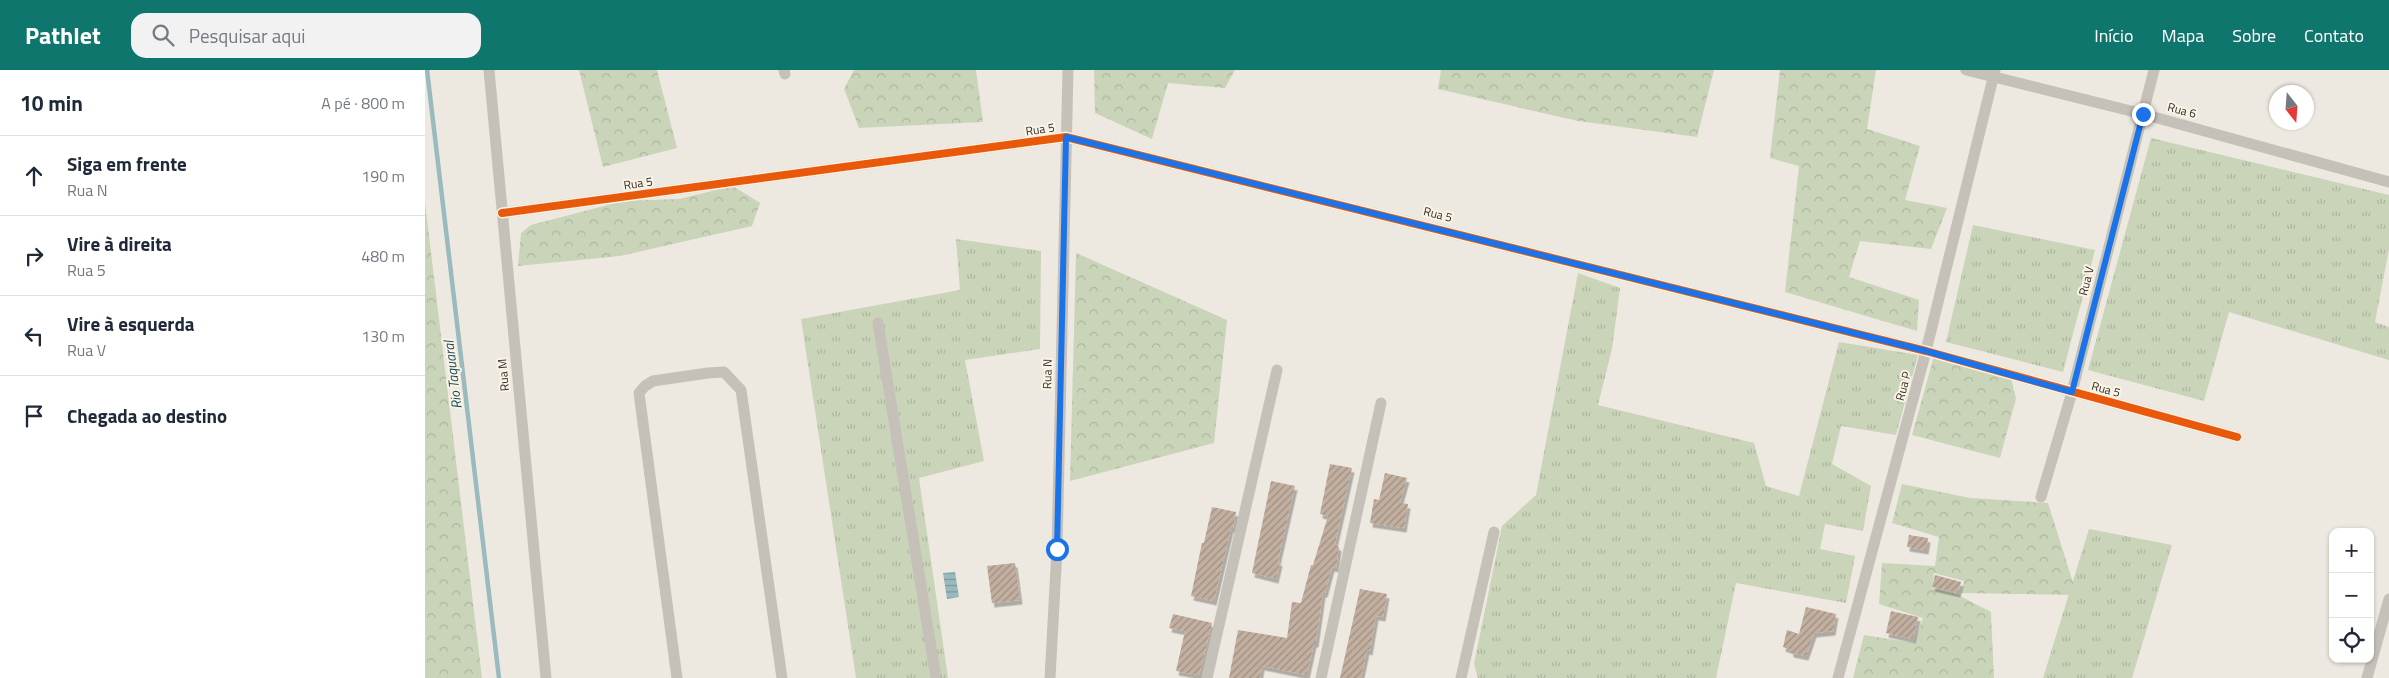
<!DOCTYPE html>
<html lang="pt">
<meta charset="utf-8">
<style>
body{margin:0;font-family:"Titillium Web",sans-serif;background:#f2f2f3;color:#1f2937}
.controls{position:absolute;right:15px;bottom:15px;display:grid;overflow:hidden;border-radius:10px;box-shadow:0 1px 4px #0004}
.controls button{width:45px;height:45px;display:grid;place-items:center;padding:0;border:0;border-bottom:1px solid #e0e1e3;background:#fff;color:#1f2937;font:25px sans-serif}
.compass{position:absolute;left:1844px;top:15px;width:45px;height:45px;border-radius:50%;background:#fff;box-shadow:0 1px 4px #0004;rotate:163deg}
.stop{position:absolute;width:15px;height:15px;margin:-11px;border:4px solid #1a73e8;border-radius:50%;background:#fff}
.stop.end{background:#1a73e8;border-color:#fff;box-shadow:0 1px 5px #0008}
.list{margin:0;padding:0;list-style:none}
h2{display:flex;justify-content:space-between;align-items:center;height:65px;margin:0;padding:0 20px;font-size:21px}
h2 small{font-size:16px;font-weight:400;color:#747a83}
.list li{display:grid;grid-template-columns:32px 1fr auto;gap:15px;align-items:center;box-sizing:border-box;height:80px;padding:0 20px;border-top:1px solid #e0e1e3}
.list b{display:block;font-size:19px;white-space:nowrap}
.list p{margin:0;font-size:16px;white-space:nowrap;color:#747a83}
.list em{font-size:16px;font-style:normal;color:#747a83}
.icon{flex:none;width:28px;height:28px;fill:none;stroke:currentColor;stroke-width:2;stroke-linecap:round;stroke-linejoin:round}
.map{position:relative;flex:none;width:1964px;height:608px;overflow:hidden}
header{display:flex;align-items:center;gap:30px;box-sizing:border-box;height:70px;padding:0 25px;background:#0f766e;color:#fff}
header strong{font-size:24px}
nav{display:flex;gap:28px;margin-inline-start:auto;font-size:18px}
.search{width:350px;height:45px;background:#f2f2f3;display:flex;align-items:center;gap:12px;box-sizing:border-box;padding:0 18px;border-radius:15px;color:#747a83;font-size:19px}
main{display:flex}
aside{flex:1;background:#fff}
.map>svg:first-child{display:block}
.grass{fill:url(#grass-tufts)}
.forest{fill:url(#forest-crowns)}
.water{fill:url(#water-rules)}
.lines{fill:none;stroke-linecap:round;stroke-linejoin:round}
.stream{stroke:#9ababf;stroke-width:4.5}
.building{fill:url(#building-hatch);filter:url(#shadow)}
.minor{stroke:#c6c1b8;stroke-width:11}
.cycleway-casing{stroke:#faf4e6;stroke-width:11}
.cycleway{stroke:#e8590c;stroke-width:8}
.route{stroke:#1a73e8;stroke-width:6}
.labels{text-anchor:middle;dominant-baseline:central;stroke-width:4;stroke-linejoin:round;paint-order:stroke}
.street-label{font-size:12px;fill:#372e27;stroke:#faf4e6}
.water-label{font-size:14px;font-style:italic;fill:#1a4c5a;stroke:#faf4e6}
</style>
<header>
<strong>Pathlet</strong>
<div class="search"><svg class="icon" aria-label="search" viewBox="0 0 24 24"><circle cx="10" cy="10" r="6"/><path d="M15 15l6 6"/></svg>Pesquisar aqui</div>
<nav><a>Início</a><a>Mapa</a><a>Sobre</a><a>Contato</a></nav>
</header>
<main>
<aside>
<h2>10 min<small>A pé · 800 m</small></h2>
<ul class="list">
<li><svg class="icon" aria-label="ahead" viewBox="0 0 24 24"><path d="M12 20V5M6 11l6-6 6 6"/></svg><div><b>Siga em frente</b><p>Rua N</p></div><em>190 m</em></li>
<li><svg class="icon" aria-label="right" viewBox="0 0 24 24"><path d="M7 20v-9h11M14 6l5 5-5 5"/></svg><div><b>Vire à direita</b><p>Rua 5</p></div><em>480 m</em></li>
<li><svg class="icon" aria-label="left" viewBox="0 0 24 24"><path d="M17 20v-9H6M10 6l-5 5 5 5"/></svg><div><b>Vire à esquerda</b><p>Rua V</p></div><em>130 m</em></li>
<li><svg class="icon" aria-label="arrive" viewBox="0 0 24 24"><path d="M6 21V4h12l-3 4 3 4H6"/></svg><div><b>Chegada ao destino</b></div></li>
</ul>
</aside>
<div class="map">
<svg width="1964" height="608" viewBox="0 0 1964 608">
<defs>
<pattern id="grass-tufts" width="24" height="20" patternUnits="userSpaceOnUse" patternTransform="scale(1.25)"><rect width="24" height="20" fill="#cad4b9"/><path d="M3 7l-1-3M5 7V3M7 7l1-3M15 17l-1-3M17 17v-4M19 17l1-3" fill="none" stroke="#aeb69f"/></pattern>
<pattern id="forest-crowns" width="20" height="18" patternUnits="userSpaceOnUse" patternTransform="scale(1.25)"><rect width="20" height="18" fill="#cad4b9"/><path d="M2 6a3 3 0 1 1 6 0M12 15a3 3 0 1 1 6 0" fill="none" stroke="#aeb69f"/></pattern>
<pattern id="water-rules" width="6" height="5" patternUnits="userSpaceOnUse" patternTransform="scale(1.25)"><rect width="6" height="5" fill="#9ababf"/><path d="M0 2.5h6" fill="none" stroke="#7e989b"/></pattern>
<pattern id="building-hatch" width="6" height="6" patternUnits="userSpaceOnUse" patternTransform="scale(1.25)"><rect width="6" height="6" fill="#c2afa0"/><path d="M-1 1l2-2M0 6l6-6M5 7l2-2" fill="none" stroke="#9e8f82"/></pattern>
<filter id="shadow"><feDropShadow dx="2.5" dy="4.5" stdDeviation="0" flood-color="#0004"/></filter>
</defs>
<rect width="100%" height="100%" fill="#ede9e0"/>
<!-- grass -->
<path class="grass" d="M 1726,68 L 1964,125 L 1964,179 L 1950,252 L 1964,257 L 1964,290 L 1804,242 L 1779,331 L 1663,300 Z
M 1548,155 L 1670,180 L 1638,302 L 1521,272 Z
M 531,169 L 616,181 L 615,279 L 540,290 L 559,391 L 494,408 L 523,608 L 431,608 L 376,249 L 535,220 Z
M 1153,203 L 1195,218 L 1187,279 L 1173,335 L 1329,373 L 1341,416 L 1374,426 L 1414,272 L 1493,285 L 1471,365 L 1416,356 L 1407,394 L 1446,416 L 1438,461 L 1400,454 L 1395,479 L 1430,486 L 1421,533 L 1311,513 L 1291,608 L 1053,608 L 1049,594 L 1077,456 L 1111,425 Z
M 1664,459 L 1747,475 L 1707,608 L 1618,608 Z"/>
<!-- forest -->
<path class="forest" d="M 154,0 L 232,0 L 252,78 L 178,97 Z
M 429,0 L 551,0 L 558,52 L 434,58 L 419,19 Z
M 669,0 L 810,0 L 800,18 L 743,13 L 727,69 L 670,43 Z
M 1016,0 L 1289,0 L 1272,67 L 1153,51 L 1013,19 Z
M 1355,0 L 1451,0 L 1442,59 L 1495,76 L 1480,130 L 1522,138 L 1506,179 L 1435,171 L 1424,207 L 1494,230 L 1492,261 L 1360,222 L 1374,96 L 1345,88 Z
M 308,116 L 335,133 L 327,156 L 195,186 L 93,196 L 96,163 L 106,155 L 198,131 L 254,129 Z
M 0,132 L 57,608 L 0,608 Z
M 651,183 L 802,250 L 789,373 L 645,411 Z
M 1509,286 L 1586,309 L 1591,328 L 1575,388 L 1487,365 Z
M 1477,414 L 1545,428 L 1623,433 L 1652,525 L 1536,523 L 1539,511 L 1509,503 L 1507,518 L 1533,525 L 1566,542 L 1569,608 L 1428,608 L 1439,565 L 1489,573 L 1498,548 L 1454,534 L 1457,493 L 1510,496 L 1514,467 L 1467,453 Z"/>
<!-- water -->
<path class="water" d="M 530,502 L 534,527 L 522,529 L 518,503 Z"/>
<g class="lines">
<!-- stream -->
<path class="stream" d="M 2,0 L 74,608"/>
</g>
<!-- building -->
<path class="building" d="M 905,394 L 927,398 L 910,474 L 914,477 L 911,498 L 907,497 L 900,523 L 898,523 L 891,573 L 889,573 L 882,605 L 837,596 L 835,608 L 804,608 L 813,560 L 862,568 L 867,532 L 876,533 L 886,495 L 888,495 L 903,446 L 895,444 Z
M 960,403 L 982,408 L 975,433 L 983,434 L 979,458 L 945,453 L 949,429 L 954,430 Z
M 846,411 L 870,416 L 853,491 L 855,492 L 851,509 L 827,503 Z
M 787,437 L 811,442 L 808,458 L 806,458 L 789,531 L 766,526 L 777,473 L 779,473 Z
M 1484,465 L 1503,468 L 1501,480 L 1482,477 Z
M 590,493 L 595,530 L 567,533 L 562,496 Z
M 1510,505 L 1536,512 L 1533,523 L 1507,517 Z
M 935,519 L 962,524 L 958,547 L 951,546 L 945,581 L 942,580 L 936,608 L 915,608 Z
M 1381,537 L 1411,544 L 1408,561 L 1389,563 L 1381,586 L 1366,583 L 1366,580 L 1358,577 L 1362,560 L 1374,564 Z
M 1466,541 L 1493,547 L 1488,569 L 1461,563 Z
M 748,544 L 787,553 L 774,605 L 751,601 L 760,561 L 744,558 Z"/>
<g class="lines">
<!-- minor -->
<path class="minor" d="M 64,0 L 121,608
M 359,0 L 360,4
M 1541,0 L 1718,44 L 1964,112
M 77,143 L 641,67 L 1501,281 L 1812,367
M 453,253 L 511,608
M 1616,427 L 1647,322 L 1729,0
M 252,608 L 214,323 L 220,316 L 228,311 L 283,303 L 299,302 L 316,320 L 357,608
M 625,608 L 632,479 L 643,0
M 782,608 L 852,300
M 896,608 L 956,333
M 1036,608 L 1069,462
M 1413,608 L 1501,281 L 1570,0
M 1942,608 L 1964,529"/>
<defs>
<path id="cycleway" d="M 77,143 L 641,67 L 1501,281 L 1812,367"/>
</defs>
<!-- cycleway casing -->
<use href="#cycleway" class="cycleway-casing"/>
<!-- cycleway -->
<use href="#cycleway" class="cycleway"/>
</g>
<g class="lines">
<!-- route -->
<path class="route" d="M 632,479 L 641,67 L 1501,281 L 1647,322 L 1718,44"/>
</g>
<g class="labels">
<!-- street labels -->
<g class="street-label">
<text transform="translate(1757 40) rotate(15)">Rua 6</text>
<text transform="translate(615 59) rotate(-8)">Rua 5</text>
<text transform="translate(213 113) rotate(-8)">Rua 5</text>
<text transform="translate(1013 144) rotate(14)">Rua 5</text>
<text transform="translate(1661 211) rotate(-76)">Rua V</text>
<text transform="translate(622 304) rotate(-89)">Rua N</text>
<text transform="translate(78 305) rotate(-95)">Rua M</text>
<text transform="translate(1478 316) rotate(-75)">Rua P</text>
<text transform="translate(1681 319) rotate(15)">Rua 5</text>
</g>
<!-- water labels -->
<g class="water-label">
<text transform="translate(27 305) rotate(-97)">Rio Taquaral</text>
</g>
</g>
</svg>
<div class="controls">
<button>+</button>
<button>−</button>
<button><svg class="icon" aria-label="locate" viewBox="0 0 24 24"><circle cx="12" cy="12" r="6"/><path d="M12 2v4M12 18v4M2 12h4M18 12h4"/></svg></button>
</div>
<svg class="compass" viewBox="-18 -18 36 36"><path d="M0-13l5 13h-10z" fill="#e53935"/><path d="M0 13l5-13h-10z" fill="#747a83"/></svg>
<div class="stop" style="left:632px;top:479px"></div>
<div class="stop end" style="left:1718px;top:44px"></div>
</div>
</main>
